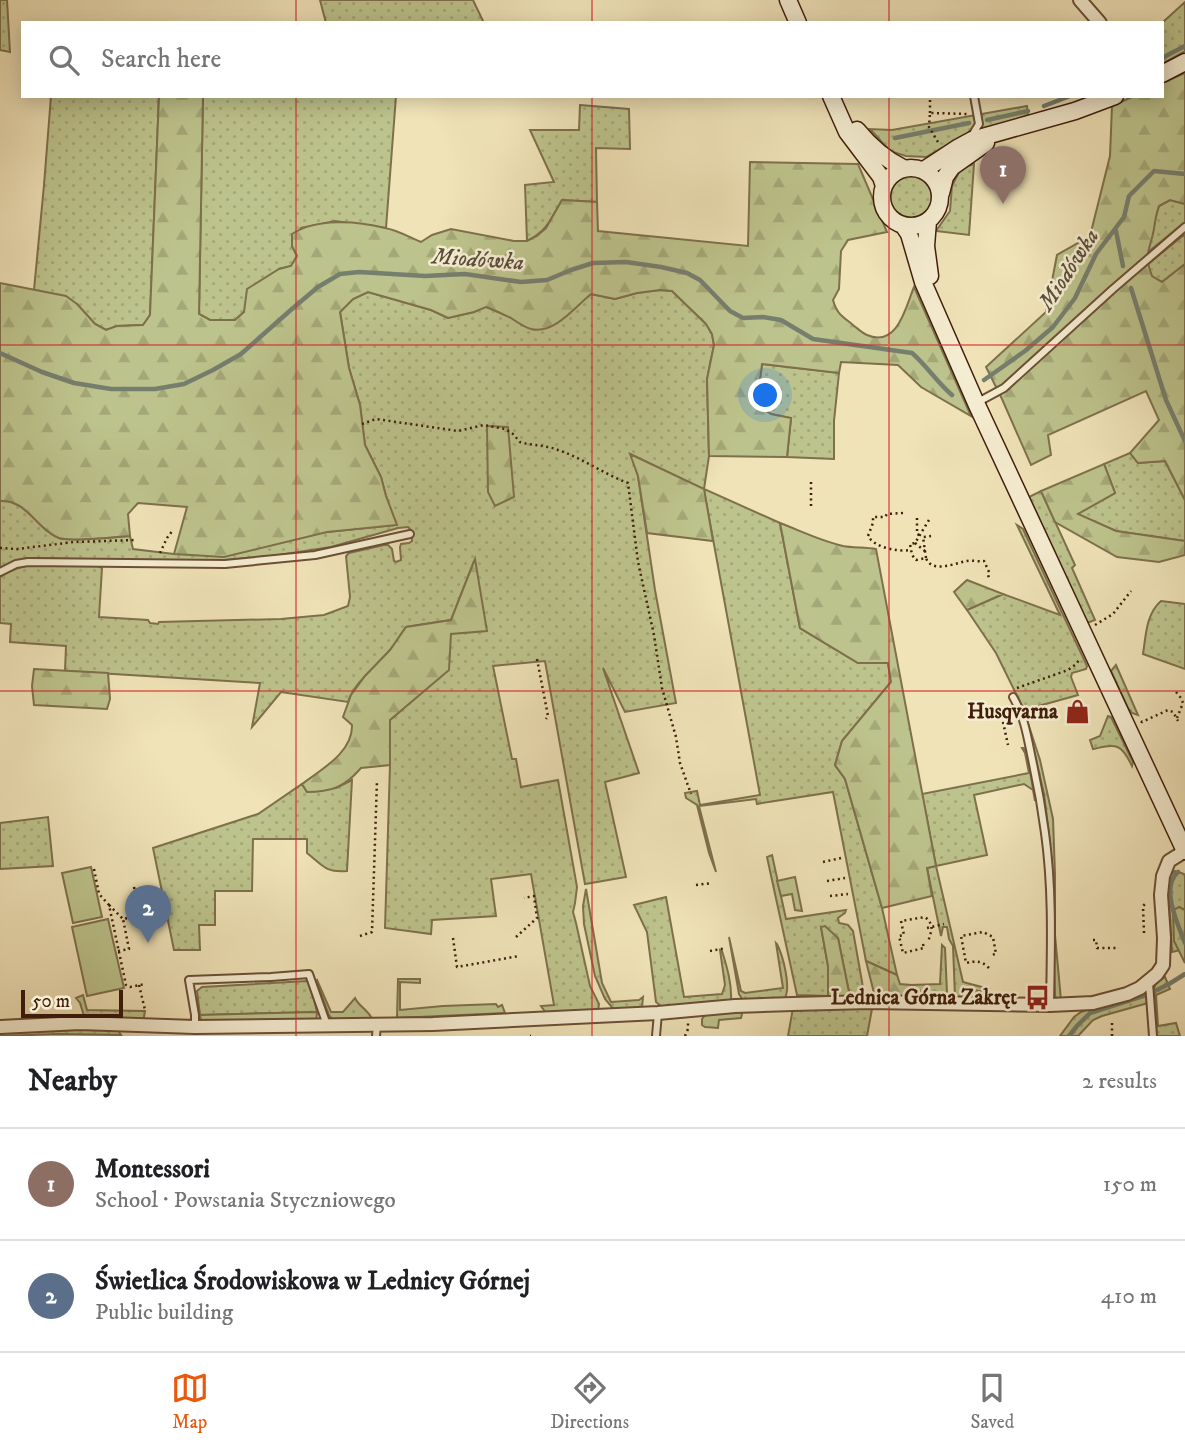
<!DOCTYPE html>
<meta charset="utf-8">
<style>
body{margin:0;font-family:"IM FELL DW Pica",serif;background:#f2f2f2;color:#202124}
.scale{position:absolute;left:21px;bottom:18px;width:102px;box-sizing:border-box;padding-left:7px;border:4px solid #401e0b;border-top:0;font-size:19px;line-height:24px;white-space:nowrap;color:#401e0b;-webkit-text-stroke:5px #f5edd1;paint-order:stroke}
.you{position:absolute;left:766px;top:396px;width:24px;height:24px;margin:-18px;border:5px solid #fff;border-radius:50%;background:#1a73e8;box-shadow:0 0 0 10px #1a73e833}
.badge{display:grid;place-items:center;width:46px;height:46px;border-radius:50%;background:#ea580c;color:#fff;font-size:23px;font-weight:700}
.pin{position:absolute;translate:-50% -58px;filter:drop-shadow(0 2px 4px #0008)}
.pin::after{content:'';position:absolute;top:37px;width:24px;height:21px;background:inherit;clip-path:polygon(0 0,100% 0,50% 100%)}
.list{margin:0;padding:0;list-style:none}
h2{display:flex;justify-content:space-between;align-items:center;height:91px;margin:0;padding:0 28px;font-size:30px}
h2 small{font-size:23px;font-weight:400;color:#757577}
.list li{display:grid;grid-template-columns:46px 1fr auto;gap:21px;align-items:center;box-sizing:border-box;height:112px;padding:0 28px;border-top:2px solid #e0e0e0}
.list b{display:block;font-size:26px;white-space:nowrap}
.list p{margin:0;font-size:23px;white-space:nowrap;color:#757577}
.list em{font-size:23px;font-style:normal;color:#757577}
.icon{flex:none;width:38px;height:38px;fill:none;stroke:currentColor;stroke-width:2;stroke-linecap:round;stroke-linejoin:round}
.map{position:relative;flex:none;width:1185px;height:1036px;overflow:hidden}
.search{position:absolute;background:#fff;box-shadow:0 4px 18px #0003;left:21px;right:21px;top:21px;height:77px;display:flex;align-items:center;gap:18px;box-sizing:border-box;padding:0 24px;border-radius:0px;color:#757577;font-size:26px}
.sheet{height:315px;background:#fff}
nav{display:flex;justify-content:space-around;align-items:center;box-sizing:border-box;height:98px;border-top:2px solid #e0e0e0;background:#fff;font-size:19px;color:#757577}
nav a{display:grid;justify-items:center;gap:4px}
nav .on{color:#ea580c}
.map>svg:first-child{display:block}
.grass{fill:url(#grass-dots);stroke:#7e704c;stroke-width:2}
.forest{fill:url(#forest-firs);stroke:#7e704c;stroke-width:2}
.garden{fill:#bdc38c;stroke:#7e704c;stroke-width:2}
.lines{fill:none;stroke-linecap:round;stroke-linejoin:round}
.stream{stroke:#767e6e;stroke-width:4.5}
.lane-casing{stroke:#6c4f36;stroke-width:10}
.street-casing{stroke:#6c4f36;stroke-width:16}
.secondary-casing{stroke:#401e0b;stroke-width:19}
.path{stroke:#401e0b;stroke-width:2.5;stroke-dasharray:2 3.5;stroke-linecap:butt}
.lane{stroke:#f5edd1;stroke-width:6}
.street{stroke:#f5edd1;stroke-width:12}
.secondary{stroke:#f5edd1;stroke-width:16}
.grid{fill:none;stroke:#d62828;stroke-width:2;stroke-opacity:0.55}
.labels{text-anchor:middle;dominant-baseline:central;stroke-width:5;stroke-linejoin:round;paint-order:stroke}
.poi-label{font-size:21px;font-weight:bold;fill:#401e0b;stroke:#f5edd1;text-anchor:end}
.water-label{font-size:23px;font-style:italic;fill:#5b4e3d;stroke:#f5edd1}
</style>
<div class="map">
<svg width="1185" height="1036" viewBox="0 0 1185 1036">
<defs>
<pattern id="grass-dots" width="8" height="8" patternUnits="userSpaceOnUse" patternTransform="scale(1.75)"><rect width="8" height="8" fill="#bdc38c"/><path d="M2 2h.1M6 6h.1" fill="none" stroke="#a4a777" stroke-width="1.8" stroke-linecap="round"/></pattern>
<pattern id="forest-firs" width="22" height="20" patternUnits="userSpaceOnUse" patternTransform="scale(1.75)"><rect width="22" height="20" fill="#bdc38c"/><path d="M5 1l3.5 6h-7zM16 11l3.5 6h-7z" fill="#a4a777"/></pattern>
</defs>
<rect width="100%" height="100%" fill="#f0e3b8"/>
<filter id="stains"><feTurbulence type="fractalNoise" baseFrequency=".00286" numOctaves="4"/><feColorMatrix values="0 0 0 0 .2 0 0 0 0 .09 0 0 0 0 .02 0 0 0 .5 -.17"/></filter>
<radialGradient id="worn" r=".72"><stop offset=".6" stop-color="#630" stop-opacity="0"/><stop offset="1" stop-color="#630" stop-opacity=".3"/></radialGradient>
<!-- grass -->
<path class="grass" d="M 0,0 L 7,0 L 10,52 L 0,50 Z
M 320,0 L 473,0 L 484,23 L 326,23 Z
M 1185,2 L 1185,51 L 1162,64 L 1162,23 Z
M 51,96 L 159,96 L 150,315 L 143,325 L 117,326 L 106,330 L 95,324 L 77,304 L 34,290 L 44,185 Z
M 203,96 L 396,96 L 386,228 L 335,221 L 301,228 L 292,246 L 297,256 L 291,266 L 279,269 L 244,312 L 235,320 L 210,320 L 199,314 Z
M 580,105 L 629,109 L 630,149 L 596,148 L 597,202 L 562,200 C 551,219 547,231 527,241 L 525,185 L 554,182 L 530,130 L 579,130 Z
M 1027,106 L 1028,115 L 971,136 L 945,150 L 942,148 L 926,157 L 906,156 L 890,151 L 870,129 L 892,130 Z
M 974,164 L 969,235 L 936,231 L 950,211 L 952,186 L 961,168 Z
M890 197a21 21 0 1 1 42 0a21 21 0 1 1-42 0Z
M 1170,200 L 1185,204 L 1185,222 L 1147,253 C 1152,237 1154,221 1159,206 Z
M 1185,234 L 1185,264 L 1162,282 L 1152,277 L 1147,265 Z
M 660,290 L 672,291 L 706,324 L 712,334 L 714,345 L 707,379 L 709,456 L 704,489 L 780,523 L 800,628 L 858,663 L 888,663 L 891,682 L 842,741 L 835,765 L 845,779 L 882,908 L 897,975 L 866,961 L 833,792 L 762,803 L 757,804 L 756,799 L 699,806 L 716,872 L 709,853 L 697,805 L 686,798 L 685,793 L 697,791 L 700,805 L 760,795 L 704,490 L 632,455 L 638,476 L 655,590 L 676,703 L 625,712 L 603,668 L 639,773 L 605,782 L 626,877 L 585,884 L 545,661 L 493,666 L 512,759 L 516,759 L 521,787 L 558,780 L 577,887 L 575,903 L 573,912 L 576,923 L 590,986 L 599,1004 L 598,1011 L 546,1013 L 541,1006 L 554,1005 L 531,874 L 491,879 L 496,916 L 432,920 L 431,934 L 385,928 L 390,765 L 390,720 L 415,698 L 451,634 L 474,561 L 451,620 L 406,627 C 401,634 396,643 390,650 C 376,667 355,681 348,702 L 281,692 L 252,727 L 260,683 L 65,671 L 66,646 L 10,642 L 11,624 L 0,623 L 0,577 C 26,557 67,565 98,566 L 102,568 L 99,617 L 148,620 L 150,623 L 158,624 L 159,622 L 281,619 L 324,615 L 348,606 L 350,597 L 346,556 L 349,553 L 384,545 L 388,545 L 392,549 L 394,561 L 396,562 L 401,560 L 400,547 L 401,544 L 409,543 L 412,541 L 411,530 L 408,527 L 398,528 L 331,547 L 272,556 L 224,560 L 172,561 L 34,558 L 16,561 L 0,569 L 0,501 C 27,499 36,529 59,538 C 70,542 116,537 130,536 L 133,549 L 174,554 L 327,532 L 396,525 L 386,496 L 381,477 L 365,445 L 360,405 L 349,368 L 340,312 L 353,299 L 368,292 L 431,310 L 448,318 L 474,312 L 485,306 L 507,316 L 552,325 L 591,294 L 615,299 L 637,293 Z
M 762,364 L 839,373 L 834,421 L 834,459 L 787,457 L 791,418 L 771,414 L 760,407 L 758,395 Z
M 1130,453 L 1138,463 L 1165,461 L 1185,500 L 1185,541 L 1116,531 L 1077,514 L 1115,493 L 1104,464 Z
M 1041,491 L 1075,565 L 1072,568 L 1095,620 L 1087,623 L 1029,497 Z
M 1017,525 L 1023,529 L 1087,666 L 1086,669 L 1072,673 L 1071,677 L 1078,695 L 1024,710 L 996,653 L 967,610 L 1003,594 L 1060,615 Z
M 1161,601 L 1185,604 L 1185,669 L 1143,654 C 1146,635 1146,614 1161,601 Z
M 1116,665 L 1138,715 L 1132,713 L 1128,708 L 1111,671 Z
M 1108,716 L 1111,717 L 1133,762 L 1132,766 C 1121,743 1117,744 1093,749 L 1090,740 L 1100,736 Z
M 1027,720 L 1040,760 L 1053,819 L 1055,874 L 1055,935 L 1061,1000 L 1057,1000 L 1055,996 L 1050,842 L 1044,794 Z
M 1022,748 L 1024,748 L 1027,753 L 1035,801 L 1033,790 L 1024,784 L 974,795 L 987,855 L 936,866 L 963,982 L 989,989 L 988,991 L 975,991 L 976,998 L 955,997 L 953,946 L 949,939 L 947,927 L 943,927 L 941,936 L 927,868 L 936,866 L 922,794 L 1029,773 L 1025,753 Z
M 352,780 L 347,871 C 326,873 323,866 307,853 L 307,839 L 253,839 L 252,891 L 215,891 L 215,925 L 199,925 L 200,950 L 174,950 L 153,848 L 258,814 L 302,784 L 307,792 L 336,788 Z
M 48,817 L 53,866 L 0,869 L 0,823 Z
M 772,855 L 786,919 L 846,910 L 845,913 L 838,918 L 839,923 L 848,925 L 853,931 L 864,993 L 863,997 L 850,997 L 838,938 L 821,927 L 828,966 L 828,996 L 797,995 L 767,857 Z
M 1175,871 L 1184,874 L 1185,877 L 1185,910 L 1179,907 L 1174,941 L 1180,950 L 1172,952 L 1168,883 L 1170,875 Z
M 586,889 L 602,983 L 611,1002 L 639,1000 L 643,997 L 642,1008 L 615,1011 L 605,999 L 595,976 L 584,924 L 583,906 Z
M 666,897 L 684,997 L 722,994 L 725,985 L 720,950 L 722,951 C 727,967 732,984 731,1001 L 662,1007 L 656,1002 L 647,932 L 634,905 Z
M 729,937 L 741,991 L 745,993 L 783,988 L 776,943 L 777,944 C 783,956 791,986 785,998 L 743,1000 L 739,994 Z
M 942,945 L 945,948 L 947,993 L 946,997 L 913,998 L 911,985 L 940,984 Z
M 1165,977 L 1170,989 L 1156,995 L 1158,1026 L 1176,1023 L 1180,1036 L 1157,1036 L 1154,994 L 1155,993 L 1154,988 L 1157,981 Z
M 317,980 L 331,1012 L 343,1012 L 355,998 C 359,1007 370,1011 373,1021 L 333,1020 L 329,1015 L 316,981 Z
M 307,981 L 310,982 L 317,1012 L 200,1015 L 197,991 L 202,987 Z
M 1144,991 L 1148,1003 L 1102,1016 L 1093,1020 L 1078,1036 L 1060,1036 L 1074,1017 L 1081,1012 Z
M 83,995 L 87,1010 L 145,1011 L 144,1017 L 142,1019 L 85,1019 L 80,1003 L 76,998 Z
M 793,1008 L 872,1009 L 867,1036 L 788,1036 Z
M 68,1029 L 118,1030 L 121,1035 L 59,1034 L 0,1036 L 0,1032 Z"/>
<!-- forest -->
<path class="forest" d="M 1185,73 L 1185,204 L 1170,200 L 1159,206 C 1156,214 1155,221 1154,229 C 1150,251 1143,253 1152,276 L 1162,282 L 1185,264 L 1185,500 L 1165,461 L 1138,463 L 1130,453 L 1159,420 L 1146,391 L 1048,435 L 1051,455 L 1031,465 L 1002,399 L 986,367 L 1046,312 L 1057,255 L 1090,236 L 1110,156 L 1112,106 L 1134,96 L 1162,96 L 1162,83 Z
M 159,96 L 203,96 L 199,314 L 210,320 L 235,320 L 244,312 L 247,289 L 279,269 L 291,266 L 297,256 L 292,246 L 292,234 C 316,218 357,221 385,228 C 397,230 409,237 421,242 L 432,235 L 451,229 L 514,241 L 527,241 L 537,236 L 546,228 L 562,200 L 597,202 L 598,231 L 748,246 L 750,162 L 858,164 L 887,232 L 848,240 L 841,251 L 839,289 L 833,300 C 837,314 842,316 853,325 C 857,328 862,333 867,335 C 898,348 906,306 914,287 L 971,416 L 921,387 L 898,365 L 841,362 L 839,373 L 762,364 L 758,395 L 760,407 L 771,414 L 791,418 L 787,457 L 709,456 L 707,379 L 714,345 L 712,334 L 706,324 L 672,291 L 660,290 L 637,293 L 615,299 L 591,294 C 575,307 554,335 531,329 C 524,327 517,322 511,318 C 503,314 494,310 486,307 L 474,312 L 448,318 L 431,310 L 368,292 L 353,299 L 340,312 L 349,368 L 360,405 L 365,445 L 381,477 L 386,496 L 397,525 L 327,532 L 224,557 L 174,554 L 187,507 L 138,503 L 128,514 L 130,536 C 116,537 70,542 59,538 C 36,529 27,499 0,501 L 0,283 L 66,296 L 77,304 L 95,324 L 106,330 L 117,326 L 143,325 L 150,315 Z
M 487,426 L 508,427 L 514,497 L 495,506 L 488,492 Z
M 630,454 L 704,489 L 713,541 L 647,533 L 638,476 Z
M 1104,464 L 1115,493 L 1078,514 L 1116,531 L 1185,541 L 1185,555 L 1159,562 L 1117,557 L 1055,522 L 1041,491 Z
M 780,523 C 801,531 821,541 843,546 C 853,548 865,547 876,549 L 936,866 L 927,868 L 932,896 L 882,908 L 845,779 L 835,765 L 842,741 L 891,682 L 888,663 L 858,663 L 800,628 Z
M 475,559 L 487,631 L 451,634 L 449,670 L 390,720 L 390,765 L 361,768 C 345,787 331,792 307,792 L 302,784 C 322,769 353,752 352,725 L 343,717 L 351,695 L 365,676 L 390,650 L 406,627 L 451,620 Z
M 967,580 L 1003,594 L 967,610 L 954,592 Z
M 34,669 L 108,673 L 110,699 L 107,709 L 34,705 L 32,686 Z
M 1179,907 L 1185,910 L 1185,963 L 1174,941 L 1173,910 Z
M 825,926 L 838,938 L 850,997 L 828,996 L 828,966 L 821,927 Z
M 866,961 L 897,975 L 900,984 L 911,985 L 913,998 L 875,997 Z"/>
<!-- garden -->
<path class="garden" d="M 91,867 L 102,917 L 73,923 L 62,873 Z
M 795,877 L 802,911 L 795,910 L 792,894 L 781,896 L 777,881 Z
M 108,919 L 124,988 L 87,996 L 72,927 Z
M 398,979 L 420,979 L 420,983 L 400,982 L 400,1010 L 443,1006 L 496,1004 L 498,1007 L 502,1005 L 505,1013 L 397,1018 Z
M 740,1011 L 742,1014 L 741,1018 L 719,1020 L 718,1028 L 705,1027 L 702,1025 L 702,1019 L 706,1014 Z
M 317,1012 L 316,1023 L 201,1021 L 200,1015 Z"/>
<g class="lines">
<!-- stream -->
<path class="stream" d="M 1162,58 L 1185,46
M 1044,106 L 1070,96
M 987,120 L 1028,111
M 895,138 L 969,123
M 1116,231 L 1123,266
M 1131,288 L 1166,400 L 1185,441
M 0,353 L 42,372 L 74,383 L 111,389 L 155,389 L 184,384 L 213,370 L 241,354 L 293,308 L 318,287 L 340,274 L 359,272 L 425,276 L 465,274 L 521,282 L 547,280 L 571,270 L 593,263 L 626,262 L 661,267 L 687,273 L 700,280 L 730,311 L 743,318 L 763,317 L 781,320 L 813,339 L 912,353 C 926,365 937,382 952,395
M 984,380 L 1025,351 L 1053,327 L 1075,298 L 1096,254 L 1124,217 L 1129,196 L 1154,171 L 1185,174
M 1178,872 C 1160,887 1178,925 1185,943
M 1155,991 L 1169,984 L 1185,974
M 1069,1036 L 1077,1026 L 1090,1013 L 1146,995"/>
<defs>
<path id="lane" d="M 971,137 L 979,124 L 974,96
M 978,402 L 1004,388 L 1113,289 L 1185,227
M 0,572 L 16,564 L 28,562 L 225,564 L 315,555 L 410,534
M 1013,697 C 1025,717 1028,741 1033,764 C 1038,787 1042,810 1045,833 C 1053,890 1051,948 1050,1005
M 1149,983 L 1153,1036
M 195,1027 L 195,1015 L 189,980 L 271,977 L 309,974 L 327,1025
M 376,1036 L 377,1025
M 656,1036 L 658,1013"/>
<path id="street" d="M 1080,0 L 1100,23
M 0,1027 L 80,1023 L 195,1027 L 433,1024 L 658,1013 L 735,1006 L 793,1004 L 869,1002 L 1050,1005 L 1093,1003 L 1127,994 L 1140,988 L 1157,974 L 1163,965 L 1164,938 L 1161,895 L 1163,876 L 1169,861 L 1185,851"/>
<path id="secondary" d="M 788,0 L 798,23
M 1162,74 L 1185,62
M 831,96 L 847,132 L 881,177 L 884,186
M 857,130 C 870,146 885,159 903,168
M882 197a29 29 0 1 1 58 0a29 29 0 1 1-58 0Z
M 924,170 L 959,147 L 972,140 L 1075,111 L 1115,96
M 941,193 L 945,177 L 952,167 L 986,143
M 928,221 L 926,246 L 930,276
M 903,225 L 909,234 L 923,282 L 976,403 L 1185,851"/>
</defs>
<!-- lane casing -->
<use href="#lane" class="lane-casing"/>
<!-- street casing -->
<use href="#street" class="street-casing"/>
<!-- secondary casing -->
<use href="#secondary" class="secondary-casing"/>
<!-- path -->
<path class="path" d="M 930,113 L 930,96
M 938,142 L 929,127 L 930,113 L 969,114
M 362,424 L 376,419 L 458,431 L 484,425 L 505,429 L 513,434 L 520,442 C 533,446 546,445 558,450 C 582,458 604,474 628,483 L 638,562 L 654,635 L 662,688 L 676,737 L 680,763 L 691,794
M 811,506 L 811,479
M 903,513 L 887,514 L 885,517 L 873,517 L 873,523 L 868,536 C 875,548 898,552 911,550
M 917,518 L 917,534 L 921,536
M 929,520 L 915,543 L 910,544 L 912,555 L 916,560 L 926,558 C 932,574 955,563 967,561 C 973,560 979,562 984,561 L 989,572 L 988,574 L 989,579
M 915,543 L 926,552
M 0,548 L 17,549 L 74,542 L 136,540
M 160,553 L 167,538 L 173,530
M 926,558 L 923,537 L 931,536
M 1095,625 L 1113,614 L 1131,591
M 537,659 L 548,716 L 546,719
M 1017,688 L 1068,670 L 1075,665 L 1080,659
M 1176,692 L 1181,698 L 1183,703 L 1177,718
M 1141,721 L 1142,722 L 1168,710 L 1173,712 L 1178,721
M 1003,722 L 1008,745
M 823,862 L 841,858
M 94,869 L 99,894 L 109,905 L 126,985 L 130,987 L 145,984
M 827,881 L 845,878
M 696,885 L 712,883
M 134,887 L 140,916
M 830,896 L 848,894
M 109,905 L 123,919 L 154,913
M 927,928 L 944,924
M 1144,933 L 1143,906 L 1147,902
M 360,936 L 372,932 L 377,780
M 516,937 L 537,918 L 534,896 L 524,898
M 453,938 L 457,967 L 519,956
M 1093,940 L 1096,940 L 1097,948 L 1119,948
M 923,944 L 924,948 L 903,953 L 899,936 L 904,935 L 901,921 L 925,917 C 936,926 930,932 928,943
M 118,951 L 129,949 L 123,919
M 710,951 L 726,948
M 989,968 C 981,960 976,961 966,963 L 961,936 L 983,932 L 993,937 L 996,954 L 991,955
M 139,985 L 145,1010
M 530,1036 L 531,1036
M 685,1036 L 688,1029 L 688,1023
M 1112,1036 L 1112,1023"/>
<!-- lane -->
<use href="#lane" class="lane"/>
<!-- street -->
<use href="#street" class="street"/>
<!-- secondary -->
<use href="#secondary" class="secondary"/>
</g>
<!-- grid -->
<path class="grid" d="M 296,0 L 296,23M 592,0 L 592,23M 889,0 L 889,23M 296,96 L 296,1036M 592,96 L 592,1036M 889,96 L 889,1036M 0,345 L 1185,345M 0,691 L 1185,691"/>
<!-- icons -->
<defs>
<symbol id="shop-bare" viewBox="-9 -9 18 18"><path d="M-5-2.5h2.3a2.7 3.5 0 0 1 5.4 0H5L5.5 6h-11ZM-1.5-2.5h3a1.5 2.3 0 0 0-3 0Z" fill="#8f2418" stroke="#f5edd1" stroke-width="2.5" paint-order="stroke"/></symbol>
<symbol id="bus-bare" viewBox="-9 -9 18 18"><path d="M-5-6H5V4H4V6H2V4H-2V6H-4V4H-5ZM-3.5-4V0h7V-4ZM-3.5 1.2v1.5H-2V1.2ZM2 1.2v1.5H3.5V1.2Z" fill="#8f2418" stroke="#f5edd1" stroke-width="2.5" paint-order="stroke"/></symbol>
</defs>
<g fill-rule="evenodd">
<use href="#shop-bare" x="1060" y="694" width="35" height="35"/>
<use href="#bus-bare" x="1020" y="980" width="35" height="35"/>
</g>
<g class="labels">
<!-- poi labels -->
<g class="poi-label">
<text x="1058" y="712">Husqvarna</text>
<text x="1017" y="998">Lednica Górna Zakręt</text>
</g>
<!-- water labels -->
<g class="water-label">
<text transform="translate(478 260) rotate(4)">Miodówka</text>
<text transform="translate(1069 270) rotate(-57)">Miodówka</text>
</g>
</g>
<rect width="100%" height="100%" filter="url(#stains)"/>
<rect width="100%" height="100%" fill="url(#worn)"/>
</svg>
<div class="scale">50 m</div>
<div class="you"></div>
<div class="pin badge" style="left:1003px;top:204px;background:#8d6e63">1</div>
<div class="pin badge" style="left:148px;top:943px;background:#5c6f8a">2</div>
<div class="search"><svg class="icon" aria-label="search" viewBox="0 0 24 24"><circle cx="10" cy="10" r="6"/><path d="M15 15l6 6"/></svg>Search here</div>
</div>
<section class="sheet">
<h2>Nearby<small>2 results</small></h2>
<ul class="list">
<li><span class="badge" style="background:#8d6e63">1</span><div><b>Montessori</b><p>School · Powstania Styczniowego</p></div><em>150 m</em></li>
<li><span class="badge" style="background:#5c6f8a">2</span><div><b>Świetlica Środowiskowa w Lednicy Górnej</b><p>Public building</p></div><em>410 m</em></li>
</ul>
</section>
<nav>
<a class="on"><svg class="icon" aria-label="map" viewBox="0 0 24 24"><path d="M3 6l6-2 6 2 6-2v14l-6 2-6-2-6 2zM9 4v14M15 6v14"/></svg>Map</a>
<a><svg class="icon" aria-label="directions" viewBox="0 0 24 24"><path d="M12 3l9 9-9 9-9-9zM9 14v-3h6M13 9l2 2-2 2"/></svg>Directions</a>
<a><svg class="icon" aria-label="saved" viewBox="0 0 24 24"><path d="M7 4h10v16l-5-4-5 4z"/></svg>Saved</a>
</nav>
